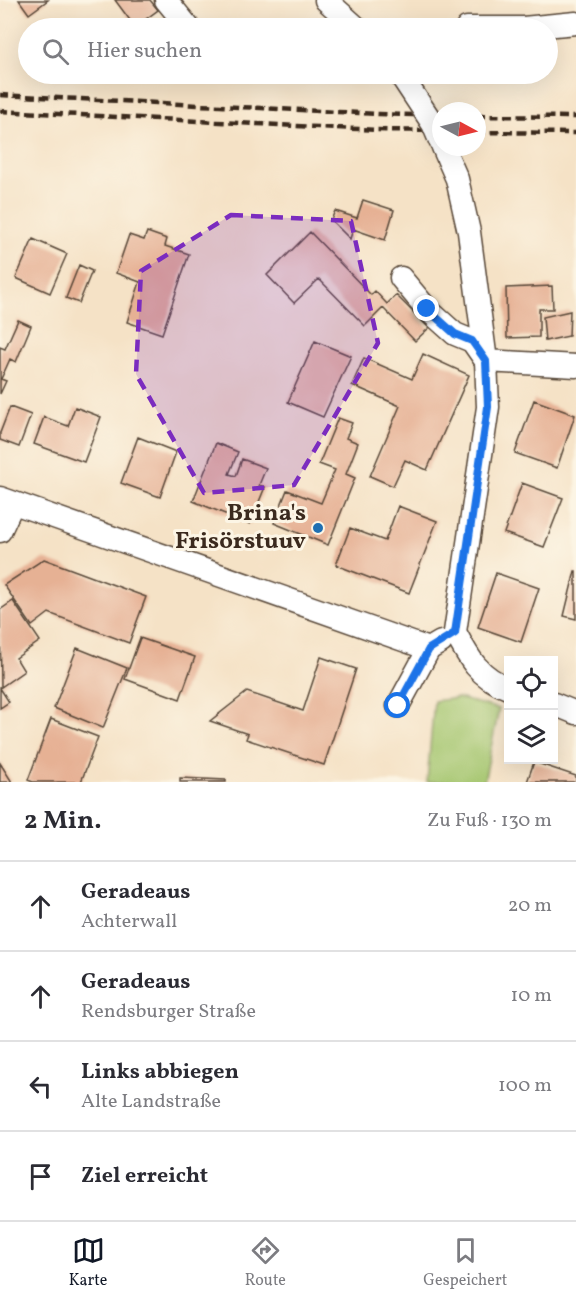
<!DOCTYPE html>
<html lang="de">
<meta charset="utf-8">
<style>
body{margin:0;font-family:Vollkorn,serif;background:#f7f7f7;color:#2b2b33}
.controls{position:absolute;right:18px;bottom:18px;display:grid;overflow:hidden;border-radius:0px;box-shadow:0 6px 24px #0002}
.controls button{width:54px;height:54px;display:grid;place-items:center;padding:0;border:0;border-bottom:2px solid #e1e1e2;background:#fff;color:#2b2b33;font:30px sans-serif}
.compass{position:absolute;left:432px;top:102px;width:54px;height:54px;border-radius:50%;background:#fff;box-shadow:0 6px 24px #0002;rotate:97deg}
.stop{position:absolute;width:18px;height:18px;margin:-14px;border:4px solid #1a73e8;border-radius:50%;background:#fff}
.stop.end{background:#1a73e8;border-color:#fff;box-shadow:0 2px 6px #0008}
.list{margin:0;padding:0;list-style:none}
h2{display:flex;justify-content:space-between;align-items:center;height:78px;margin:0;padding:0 24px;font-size:26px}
h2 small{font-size:20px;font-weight:400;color:#7c7c81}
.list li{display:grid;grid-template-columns:39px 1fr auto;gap:18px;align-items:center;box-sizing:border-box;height:90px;padding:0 24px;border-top:2px solid #e1e1e2}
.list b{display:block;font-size:22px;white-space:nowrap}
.list p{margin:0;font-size:20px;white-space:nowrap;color:#7c7c81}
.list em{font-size:20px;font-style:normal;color:#7c7c81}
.icon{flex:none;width:33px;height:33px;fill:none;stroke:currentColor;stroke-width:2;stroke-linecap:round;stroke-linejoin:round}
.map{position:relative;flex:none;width:576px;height:782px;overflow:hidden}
.search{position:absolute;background:#fff;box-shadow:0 6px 24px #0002;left:18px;right:18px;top:18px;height:66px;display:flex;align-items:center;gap:15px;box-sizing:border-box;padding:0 21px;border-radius:33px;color:#7c7c81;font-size:22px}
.sheet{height:438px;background:#fff}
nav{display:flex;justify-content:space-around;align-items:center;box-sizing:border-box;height:84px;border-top:2px solid #e1e1e2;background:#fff;font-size:16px;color:#7c7c81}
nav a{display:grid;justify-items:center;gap:3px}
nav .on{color:#111827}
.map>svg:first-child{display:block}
.green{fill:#a5c66f;stroke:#707846;stroke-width:1.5}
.building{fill:#e6b194}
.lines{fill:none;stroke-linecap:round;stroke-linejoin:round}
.minor-casing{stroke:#574637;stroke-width:25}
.minor{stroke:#fff;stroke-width:22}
.rail{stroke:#3b2a1e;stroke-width:4.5;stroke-dasharray:9 4.5;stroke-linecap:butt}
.minor-bridge-casing{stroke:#574637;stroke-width:25;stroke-linecap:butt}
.minor-bridge{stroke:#fff;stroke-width:22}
.route{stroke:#1a73e8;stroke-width:8}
.marked{fill:#7b2cbf;fill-opacity:0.2;stroke:#7b2cbf;stroke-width:4.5;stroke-dasharray:12 8;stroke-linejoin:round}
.poi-dot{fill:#1f6fb2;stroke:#fcf5e5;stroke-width:2}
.labels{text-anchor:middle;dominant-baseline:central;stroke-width:6;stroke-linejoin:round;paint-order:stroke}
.poi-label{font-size:24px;font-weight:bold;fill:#3b2a1e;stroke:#fcf5e5;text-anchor:end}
</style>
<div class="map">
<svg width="576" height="782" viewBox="0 0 576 782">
<rect width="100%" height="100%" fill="#fcf5e5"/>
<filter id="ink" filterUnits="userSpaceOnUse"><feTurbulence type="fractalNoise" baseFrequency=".0167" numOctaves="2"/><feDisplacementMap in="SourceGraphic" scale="12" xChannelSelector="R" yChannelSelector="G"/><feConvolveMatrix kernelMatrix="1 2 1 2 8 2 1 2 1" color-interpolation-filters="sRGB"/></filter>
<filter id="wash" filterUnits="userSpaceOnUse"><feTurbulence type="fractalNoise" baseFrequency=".008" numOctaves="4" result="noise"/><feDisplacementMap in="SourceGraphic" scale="24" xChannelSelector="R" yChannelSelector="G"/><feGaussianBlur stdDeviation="1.35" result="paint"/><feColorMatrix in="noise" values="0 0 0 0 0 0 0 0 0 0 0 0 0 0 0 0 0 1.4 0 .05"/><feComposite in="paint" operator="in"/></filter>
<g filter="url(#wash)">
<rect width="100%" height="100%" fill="#f5e2c6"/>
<!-- green -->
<path class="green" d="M 458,698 L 499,709 L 484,782 L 427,782 L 434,701 Z"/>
<g id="blocks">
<!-- building -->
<path class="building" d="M 19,0 L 48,0 L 29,14 Z
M 115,0 L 150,0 L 158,10 L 135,27 Z
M 363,200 L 394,210 L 385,240 L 353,229 L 350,239 L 331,220 L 335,211 L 357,218 Z
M 147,232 L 167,239 L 165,246 L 189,254 L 162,334 L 127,322 L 140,282 L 116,273 L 129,235 L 144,240 Z
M 310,232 L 371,295 L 375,291 L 387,304 L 396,295 L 429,328 L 415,341 L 383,308 L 365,326 L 319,279 L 294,303 L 267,275 Z
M 33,239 L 67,254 L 50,293 L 16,278 Z
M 79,265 L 92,271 L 79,303 L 66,298 Z
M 552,286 L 553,309 L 539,309 L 539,337 L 507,338 L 506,288 Z
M 570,311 L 569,336 L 545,341 L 543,317 Z
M 18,320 L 31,326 L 16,362 L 10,359 L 1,379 L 6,381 L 0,394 L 0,347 L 5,349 Z
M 315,341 L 351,356 L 323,417 L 288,402 Z
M 423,354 L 469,375 L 427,470 L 405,460 L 393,486 L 370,476 L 400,406 L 352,385 L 364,358 L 412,379 Z
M 534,400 L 575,415 L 557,468 L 515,453 Z
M 10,407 L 31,415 L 19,447 L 0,440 L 0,433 Z
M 75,407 L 101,417 L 84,462 L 34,444 L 44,417 L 68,426 Z
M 338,418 L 352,423 L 346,438 L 358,443 L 346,474 L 355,478 L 328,545 L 274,523 L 287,490 L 321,503 L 335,470 L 319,464 Z
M 138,437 L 176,452 L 160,497 L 121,483 Z
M 216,443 L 238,452 L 229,474 L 236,476 L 242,459 L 266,468 L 259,485 L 265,487 L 250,524 L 193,501 Z
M 522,483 L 563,498 L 544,547 L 504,533 Z
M 398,506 L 437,521 L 409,593 L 336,565 L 350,528 L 385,541 Z
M 44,559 L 146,597 L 129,643 L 49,613 L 32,626 L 4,585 Z
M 575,571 L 576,571 L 576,619 L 564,616 Z
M 496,573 L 539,588 L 521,642 L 478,627 Z
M 13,601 L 40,641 L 16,658 L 24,671 L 1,687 L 0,610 Z
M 140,638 L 195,657 L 180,699 L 125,679 Z
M 77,648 L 127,668 L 103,728 L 54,708 Z
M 321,657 L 356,669 L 324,765 L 246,739 L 248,734 L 210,721 L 247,692 L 303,711 Z
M 0,688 L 9,702 L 0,708 Z
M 51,719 L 98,737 L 81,782 L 33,782 L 28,780 Z
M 534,762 L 576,776 L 576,782 L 527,782 Z
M 0,763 L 12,782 L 0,782 Z
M 180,778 L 226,780 L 226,782 L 180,782 Z"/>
</g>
</g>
<g filter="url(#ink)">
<use href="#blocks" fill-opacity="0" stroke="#574637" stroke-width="1.5"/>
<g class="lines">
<defs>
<path id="minor" d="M 166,0 L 189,28
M 326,0 L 357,28
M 467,28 L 523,28 L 576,23
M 443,147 L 457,179 L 469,232 L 486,361 L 488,407 L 455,632
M 401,278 L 427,309 L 455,334 L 472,341 L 486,361 L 576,366
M 0,498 L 429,649
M 0,531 L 13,503
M 455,632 C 469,659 479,677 508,688
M 554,704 L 576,713
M 398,706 L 429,649 L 441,642"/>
</defs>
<!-- minor casing -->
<use href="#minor" class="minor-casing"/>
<!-- minor -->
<use href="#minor" class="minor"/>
<!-- rail -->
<path class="rail" d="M 0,95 L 379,114 L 441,116
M 0,111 L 377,130 L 441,131
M 477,116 L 576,117
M 477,132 L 576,133"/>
<defs>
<path id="minor-bridge" d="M 400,74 L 433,124 L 441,143"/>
</defs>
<!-- minor-bridge casing -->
<use href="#minor-bridge" class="minor-bridge-casing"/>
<!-- minor-bridge -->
<use href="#minor-bridge" class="minor-bridge"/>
</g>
</g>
<g class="lines" filter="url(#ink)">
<!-- route -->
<path class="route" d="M 398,706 L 429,649 L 455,633 L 488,407 L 486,361 L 472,341 L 455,334 L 427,309"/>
</g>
<!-- marked area -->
<path class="marked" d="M 231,215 L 351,221 L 378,343 L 294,485 L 204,493 L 136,374 L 141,271 Z"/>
<!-- markers -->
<circle class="poi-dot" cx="318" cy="528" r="6"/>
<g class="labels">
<!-- poi labels -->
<g class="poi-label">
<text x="306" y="514">Brina's<tspan x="306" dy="28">Frisörstuuv</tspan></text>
</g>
</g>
</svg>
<div class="controls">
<button><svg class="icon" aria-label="locate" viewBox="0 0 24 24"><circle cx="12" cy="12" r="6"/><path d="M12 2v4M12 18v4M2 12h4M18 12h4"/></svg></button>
<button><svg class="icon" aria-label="layers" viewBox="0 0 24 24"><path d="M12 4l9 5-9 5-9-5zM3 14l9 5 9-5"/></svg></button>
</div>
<svg class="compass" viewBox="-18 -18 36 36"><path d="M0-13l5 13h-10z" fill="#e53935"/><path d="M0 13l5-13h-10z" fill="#7c7c81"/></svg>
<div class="stop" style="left:398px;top:706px"></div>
<div class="stop end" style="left:427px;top:309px"></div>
<div class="search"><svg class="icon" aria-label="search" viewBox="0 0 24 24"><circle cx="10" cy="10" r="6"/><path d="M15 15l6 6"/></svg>Hier suchen</div>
</div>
<section class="sheet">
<h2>2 Min.<small>Zu Fuß · 130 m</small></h2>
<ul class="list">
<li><svg class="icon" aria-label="ahead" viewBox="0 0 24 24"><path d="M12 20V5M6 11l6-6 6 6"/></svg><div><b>Geradeaus</b><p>Achterwall</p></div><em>20 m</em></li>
<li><svg class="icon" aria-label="ahead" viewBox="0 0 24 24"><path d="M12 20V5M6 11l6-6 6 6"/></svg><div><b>Geradeaus</b><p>Rendsburger Straße</p></div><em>10 m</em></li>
<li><svg class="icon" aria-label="left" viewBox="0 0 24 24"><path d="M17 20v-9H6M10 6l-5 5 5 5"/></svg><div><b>Links abbiegen</b><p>Alte Landstraße</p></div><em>100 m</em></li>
<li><svg class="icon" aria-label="arrive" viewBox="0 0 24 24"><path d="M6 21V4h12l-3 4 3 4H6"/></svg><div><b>Ziel erreicht</b></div></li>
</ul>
</section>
<nav>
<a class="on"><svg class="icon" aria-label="map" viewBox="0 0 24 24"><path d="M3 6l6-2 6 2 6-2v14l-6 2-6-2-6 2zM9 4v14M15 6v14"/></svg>Karte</a>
<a><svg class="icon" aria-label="directions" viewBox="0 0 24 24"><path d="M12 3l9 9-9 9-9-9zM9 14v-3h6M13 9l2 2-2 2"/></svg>Route</a>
<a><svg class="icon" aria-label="saved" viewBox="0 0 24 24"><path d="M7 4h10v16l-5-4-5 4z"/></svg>Gespeichert</a>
</nav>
